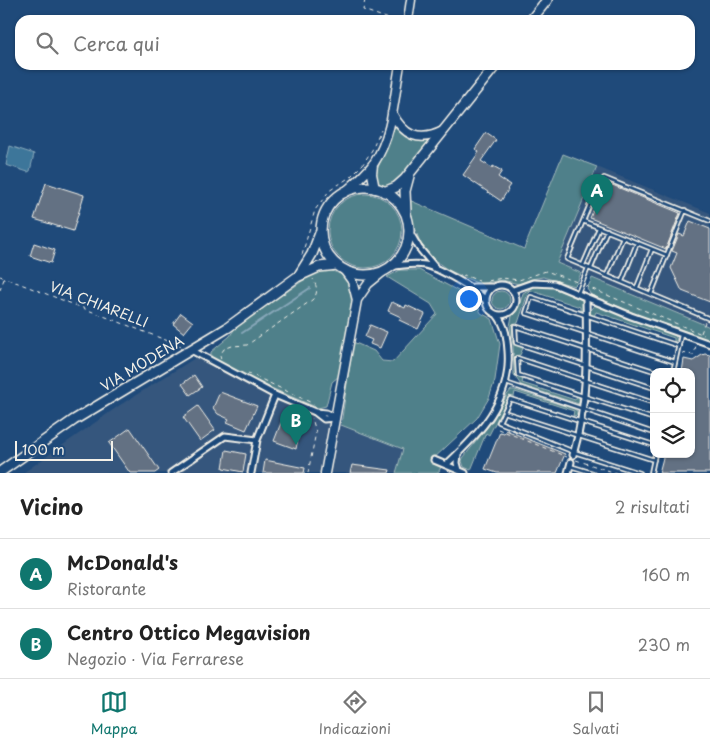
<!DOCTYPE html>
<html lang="it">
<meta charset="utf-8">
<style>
body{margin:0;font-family:"Playpen Sans",sans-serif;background:#f2f2f2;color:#222}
.controls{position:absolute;right:15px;bottom:15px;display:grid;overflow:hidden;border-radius:10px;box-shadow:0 1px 4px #0004}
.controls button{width:45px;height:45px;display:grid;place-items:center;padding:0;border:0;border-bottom:1px solid #e0e0e0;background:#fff;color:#222;font:25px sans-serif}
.scale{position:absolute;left:15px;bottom:12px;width:98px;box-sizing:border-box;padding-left:5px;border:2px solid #f4f1e8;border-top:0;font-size:14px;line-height:18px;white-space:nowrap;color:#f4f1e8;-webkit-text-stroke:4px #1f4a7a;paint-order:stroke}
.you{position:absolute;left:468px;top:298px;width:18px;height:18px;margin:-12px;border:4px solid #fff;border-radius:50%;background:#1a73e8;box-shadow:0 0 0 8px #1a73e833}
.badge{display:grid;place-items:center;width:32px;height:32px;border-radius:50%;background:#0f766e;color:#fff;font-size:16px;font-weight:700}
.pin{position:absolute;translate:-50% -41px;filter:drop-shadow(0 1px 2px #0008)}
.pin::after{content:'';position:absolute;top:26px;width:18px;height:15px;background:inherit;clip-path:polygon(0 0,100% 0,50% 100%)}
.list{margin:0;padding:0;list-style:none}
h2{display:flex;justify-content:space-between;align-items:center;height:65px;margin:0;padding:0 20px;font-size:21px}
h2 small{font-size:16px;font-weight:400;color:#767676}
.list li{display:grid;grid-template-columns:32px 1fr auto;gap:15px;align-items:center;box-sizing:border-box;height:70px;padding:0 20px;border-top:1px solid #e0e0e0}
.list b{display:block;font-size:19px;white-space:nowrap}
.list p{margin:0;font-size:16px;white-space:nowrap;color:#767676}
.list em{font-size:16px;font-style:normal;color:#767676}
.icon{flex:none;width:28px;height:28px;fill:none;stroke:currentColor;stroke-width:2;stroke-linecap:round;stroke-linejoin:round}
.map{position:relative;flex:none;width:710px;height:473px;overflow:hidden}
.search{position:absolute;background:#fff;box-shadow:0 1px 4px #0004;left:15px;right:15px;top:15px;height:55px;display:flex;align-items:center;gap:12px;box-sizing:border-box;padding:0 18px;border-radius:15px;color:#767676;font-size:19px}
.sheet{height:205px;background:#fff}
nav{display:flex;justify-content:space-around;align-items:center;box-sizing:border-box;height:70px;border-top:1px solid #e0e0e0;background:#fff;font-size:14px;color:#767676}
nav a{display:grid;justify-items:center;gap:2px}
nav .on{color:#0f766e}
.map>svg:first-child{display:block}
.built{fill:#34567d}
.green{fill:#50808a;stroke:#a2b8b9}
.water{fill:#3e769a;stroke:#87a7b9}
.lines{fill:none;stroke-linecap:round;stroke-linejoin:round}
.stream{stroke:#87a7b9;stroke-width:2}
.building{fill:#647183;stroke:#f4f1e8}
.service-casing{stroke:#f4f1e8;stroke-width:6}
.minor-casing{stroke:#f4f1e8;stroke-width:9}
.secondary-casing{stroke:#f4f1e8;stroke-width:11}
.primary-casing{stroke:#f4f1e8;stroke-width:12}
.path{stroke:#f4f1e8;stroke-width:1;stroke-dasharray:4 4;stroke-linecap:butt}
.service{stroke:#1f4a7a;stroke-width:2.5}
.minor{stroke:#1f4a7a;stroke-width:5}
.secondary{stroke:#1f4a7a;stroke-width:8}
.primary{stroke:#1f4a7a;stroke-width:9}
.labels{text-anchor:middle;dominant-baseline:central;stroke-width:4;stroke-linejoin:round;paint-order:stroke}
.street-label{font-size:14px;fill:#f4f1e8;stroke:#1f4a7a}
</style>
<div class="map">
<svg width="710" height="473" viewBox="0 0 710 473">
<rect width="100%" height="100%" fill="#1f4a7a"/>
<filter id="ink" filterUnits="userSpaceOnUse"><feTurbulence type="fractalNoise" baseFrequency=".02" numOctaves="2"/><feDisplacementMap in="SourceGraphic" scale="10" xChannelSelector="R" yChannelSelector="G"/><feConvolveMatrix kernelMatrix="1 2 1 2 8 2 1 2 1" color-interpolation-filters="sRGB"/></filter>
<g filter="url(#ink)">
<!-- built -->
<path class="built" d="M 597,167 L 710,213 L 710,327 L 557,263 Z
M 203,353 L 318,408 L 341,425 L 403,449 L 396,473 L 23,473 L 120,405 Z"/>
<!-- green -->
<path class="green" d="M 395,125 C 405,138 415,141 430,139 C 422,151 402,183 389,187 C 385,188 381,185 378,183 L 376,180 L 377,170 Z
M 563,154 L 597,167 L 557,263 L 581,273 L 577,283 L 574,286 L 543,277 L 531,279 L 519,284 L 502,280 L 479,284 L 448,270 L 429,256 L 421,245 L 414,226 L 409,200 L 524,249 Z
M328 231a37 37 0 1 1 74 0a37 37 0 1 1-74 0Z
M 327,270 C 333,271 340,273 345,277 C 361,295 342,354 339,376 L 332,382 L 326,406 L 318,408 L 269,387 L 218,362 L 211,357 L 211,352 L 230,336 L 235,328 L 308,277 L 317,272 Z
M 400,270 L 419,270 L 475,300 L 481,313 L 492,319 L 500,344 L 495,380 L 489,398 L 477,418 L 432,460 L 441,467 L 438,473 L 396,473 L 403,449 L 341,425 L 353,342 L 374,351 L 382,361 L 393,362 L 437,314 L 431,304 L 387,277 Z
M 592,278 L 710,327 L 710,341 L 678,328 L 644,317 L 591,295 L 587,289 Z
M 539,286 L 551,287 L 583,300 L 583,310 L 580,312 L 580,307 L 529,290 L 518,323 L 515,323 L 512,325 L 514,344 L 523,348 L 520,355 L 515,356 L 516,377 L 523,379 L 522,383 L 575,400 L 577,396 L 579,397 L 579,404 L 521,385 L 514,375 L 513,345 L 510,326 L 512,316 L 519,306 L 523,293 L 533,287 Z
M492 300a9 9 0 1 1 18 0a9 9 0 1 1-18 0Z
M 594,305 L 675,335 L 677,340 L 674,342 L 674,338 L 596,312 L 594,316 L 591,315 L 590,311 Z
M 511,390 L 515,390 L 574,409 L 577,411 L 577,415 L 573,416 L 574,411 L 515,392 L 514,397 L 509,396 L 489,435 L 486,433 L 471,470 L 464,467 L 462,461 L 463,458 L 493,420 L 507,395 Z"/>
<!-- water -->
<path class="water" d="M 10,146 L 34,154 L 30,171 L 28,172 L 6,165 Z"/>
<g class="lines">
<!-- stream -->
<path class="stream" d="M 242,333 L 310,288"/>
</g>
<!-- building -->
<path class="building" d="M 486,133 L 496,140 L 481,161 L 492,168 L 493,166 L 502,171 L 498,177 L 510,185 L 507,189 L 508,190 L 501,201 L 463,175 L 479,152 L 475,149 Z
M 605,182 L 680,213 L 666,249 L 590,218 Z
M 46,183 L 84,195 L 73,231 L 34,219 Z
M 690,221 L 710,229 L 710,302 L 682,291 L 671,268 L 677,253 L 672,251 L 679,234 L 684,236 Z
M 34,243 L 55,250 L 51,263 L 30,256 Z
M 392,302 L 405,308 L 406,305 L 425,314 L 418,329 L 399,320 L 401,317 L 388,311 Z
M 181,313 L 193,322 L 184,333 L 173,324 Z
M 370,325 L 387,332 L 380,348 L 370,344 L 372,340 L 365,337 Z
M 705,354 L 710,355 L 710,473 L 659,473 L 664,454 L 691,454 L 691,372 L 682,372 L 684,359 L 693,361 L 702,355 Z
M 194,375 L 202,387 L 190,395 L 182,384 Z
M 220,392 L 257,406 L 246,430 L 227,422 L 229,419 L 218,414 L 213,408 Z
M 198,406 L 215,430 L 200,441 L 183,417 Z
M 284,415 L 301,422 L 296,449 L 274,441 Z
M 130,428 L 159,470 L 155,473 L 130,473 L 109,443 Z
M 506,430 L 565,454 L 557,473 L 497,473 L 485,469 L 500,432 L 504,433 Z
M 226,450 L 246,454 L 243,472 L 223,468 Z
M 265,460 L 305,468 L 304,473 L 263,473 Z
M 352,465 L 390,470 L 389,473 L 350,473 Z"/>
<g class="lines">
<defs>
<path id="service" d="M 583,221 L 667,255
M 710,221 L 604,178 L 599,183 L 567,259 L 710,319
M 583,265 L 599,228
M 591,268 L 607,230
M 607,275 L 623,237
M 622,281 L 637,243
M 637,287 L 652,249
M 578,293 L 588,268
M 651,294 L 685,210
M 675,362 L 526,313 L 531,297 L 679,346
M 673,372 L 681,335
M 506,383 L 654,433
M 654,388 L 516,343 L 515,326 L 657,372
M 654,403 L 517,358 L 518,375 L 654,419
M 504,412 L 654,460
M 570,466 L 593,473
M 640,473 L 574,452 L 499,422 L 510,399 L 654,445
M 651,473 L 655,454"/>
<path id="minor" d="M 409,231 L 419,248 L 434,266
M 390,267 C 401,265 413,263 425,265 C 439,268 478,290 486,301
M486 300a15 15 0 1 1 30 0a15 15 0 1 1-30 0Z
M 473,287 L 492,287
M 513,290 L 533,283 L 554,284 L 631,316 L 710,344
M 191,350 L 275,395 L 315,412 L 324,419 L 335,418
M 316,412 L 326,413 L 334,417
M 458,454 L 457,463 L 459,470
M 573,455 C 588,404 587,351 586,299
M 434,460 L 465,473
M 446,465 C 479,434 512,401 508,351 C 507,338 506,326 497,315
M 171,473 L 225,436 L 257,440
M 251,473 L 257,440 L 275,395
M 568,473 L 571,462"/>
<path id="secondary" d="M 408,20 L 411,0
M 392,113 C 404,136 419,143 443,131
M 373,164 L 372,174 L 375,189
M 344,193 C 354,184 366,174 374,163 C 393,135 394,97 400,65
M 344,270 L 352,281 L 357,300
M 325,473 L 357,300 L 368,284 L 384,271"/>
<path id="primary" d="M 531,20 L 547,0
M321 231a44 44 0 1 1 88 0a44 44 0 1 1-88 0Z
M 384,192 L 396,187 L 405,179 L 496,65
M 406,213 L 405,191 L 409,176
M 299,275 L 312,254 L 320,233
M 0,472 L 74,420 L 227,328 L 297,277 L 319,267 L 337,265"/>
</defs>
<!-- service casing -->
<use href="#service" class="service-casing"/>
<!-- minor casing -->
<use href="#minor" class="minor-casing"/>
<!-- secondary casing -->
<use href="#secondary" class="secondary-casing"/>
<!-- primary casing -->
<use href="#primary" class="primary-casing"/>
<!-- path -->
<path class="path" d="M 365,0 L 363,10 L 392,20
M 302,255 L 315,210 L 329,191 L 350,177 L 363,164 L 372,150 L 381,129
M 0,276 L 181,346
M 463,277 L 464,275 L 479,281
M 488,281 L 502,278 L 519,280 L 546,271 L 577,282
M 585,286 L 704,335
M 0,290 L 4,279
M 701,333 L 705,322
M 682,353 L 693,355 L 696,346
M 221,359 L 220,355 L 224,349 L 232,346 L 247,345 L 312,300 C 319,293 317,287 313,279
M 248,373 L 314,404
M 498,429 L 567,457
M 576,460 L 616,473
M 308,473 L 316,432 L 312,418"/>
<!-- service -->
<use href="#service" class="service"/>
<!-- minor -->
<use href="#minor" class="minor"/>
<!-- secondary -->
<use href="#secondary" class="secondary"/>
<!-- primary -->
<use href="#primary" class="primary"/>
</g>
</g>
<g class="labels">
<!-- street labels -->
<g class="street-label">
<text transform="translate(99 304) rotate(21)">VIA CHIARELLI</text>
<text transform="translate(142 363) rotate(-31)">VIA MODENA</text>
</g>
</g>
</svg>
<div class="controls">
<button><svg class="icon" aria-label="locate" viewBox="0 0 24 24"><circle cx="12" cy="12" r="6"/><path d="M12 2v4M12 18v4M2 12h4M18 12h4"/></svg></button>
<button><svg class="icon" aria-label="layers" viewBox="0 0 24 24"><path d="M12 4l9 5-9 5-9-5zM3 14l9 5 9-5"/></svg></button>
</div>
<div class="scale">100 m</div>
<div class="you"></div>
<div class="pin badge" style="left:597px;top:215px">A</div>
<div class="pin badge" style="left:296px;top:445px">B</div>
<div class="search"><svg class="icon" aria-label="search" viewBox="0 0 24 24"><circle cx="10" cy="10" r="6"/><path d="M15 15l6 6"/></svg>Cerca qui</div>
</div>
<section class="sheet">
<h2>Vicino<small>2 risultati</small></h2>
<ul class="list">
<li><span class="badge">A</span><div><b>McDonald's</b><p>Ristorante</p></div><em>160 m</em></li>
<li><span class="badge">B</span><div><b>Centro Ottico Megavision</b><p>Negozio · Via Ferrarese</p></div><em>230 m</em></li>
</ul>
</section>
<nav>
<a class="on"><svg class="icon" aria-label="map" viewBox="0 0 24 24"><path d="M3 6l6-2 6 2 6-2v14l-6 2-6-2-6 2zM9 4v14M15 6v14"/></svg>Mappa</a>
<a><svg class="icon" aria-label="directions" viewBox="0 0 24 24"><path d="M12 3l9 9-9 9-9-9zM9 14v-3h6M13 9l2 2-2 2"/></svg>Indicazioni</a>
<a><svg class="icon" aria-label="saved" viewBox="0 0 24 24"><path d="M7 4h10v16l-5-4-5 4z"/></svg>Salvati</a>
</nav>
